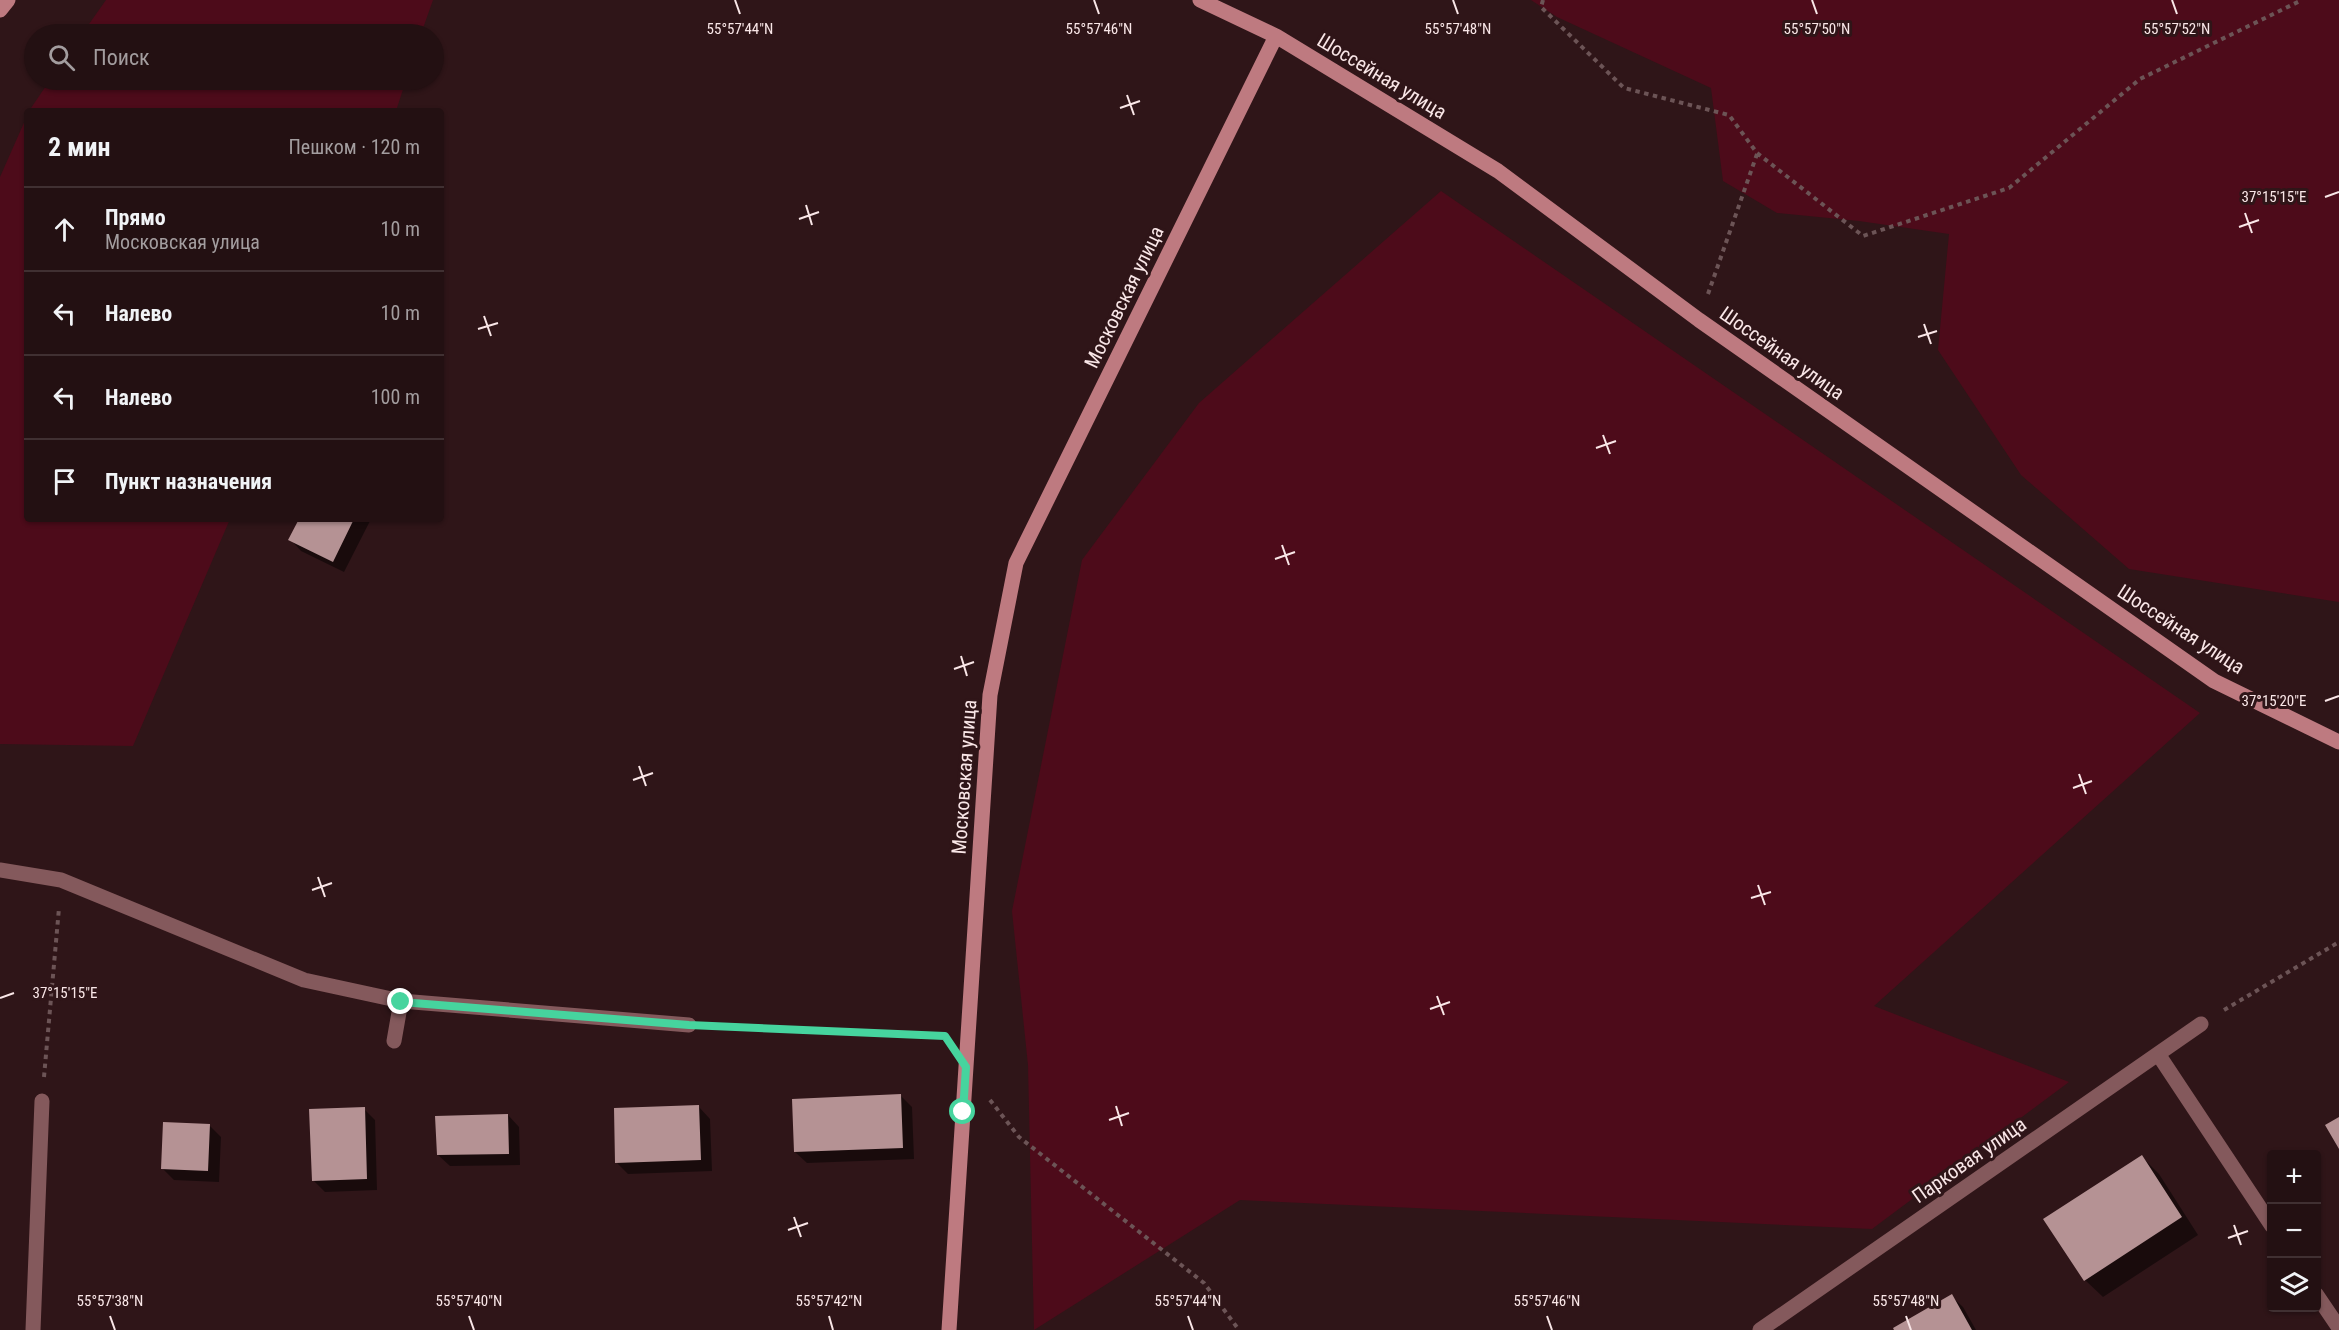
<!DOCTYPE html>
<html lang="ru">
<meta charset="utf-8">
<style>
body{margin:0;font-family:"Roboto Condensed",sans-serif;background:#2f1e20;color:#f1f3f6}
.controls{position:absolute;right:18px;bottom:18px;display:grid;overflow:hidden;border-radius:6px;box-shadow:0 2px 4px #0004}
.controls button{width:54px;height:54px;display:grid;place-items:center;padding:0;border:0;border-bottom:2px solid #403032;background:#231012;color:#f1f3f6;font:30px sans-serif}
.stop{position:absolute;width:18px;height:18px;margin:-14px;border:4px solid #46d49e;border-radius:50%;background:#fff}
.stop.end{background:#46d49e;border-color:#fff;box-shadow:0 2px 6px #0008}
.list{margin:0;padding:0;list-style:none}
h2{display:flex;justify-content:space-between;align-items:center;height:78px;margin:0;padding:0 24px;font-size:26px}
h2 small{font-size:20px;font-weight:400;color:#a39d9f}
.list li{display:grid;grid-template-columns:39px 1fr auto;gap:18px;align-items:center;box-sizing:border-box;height:84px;padding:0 24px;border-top:2px solid #403032}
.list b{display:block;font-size:22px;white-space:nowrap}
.list p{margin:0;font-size:20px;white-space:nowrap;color:#a39d9f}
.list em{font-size:20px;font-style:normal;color:#a39d9f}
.icon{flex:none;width:33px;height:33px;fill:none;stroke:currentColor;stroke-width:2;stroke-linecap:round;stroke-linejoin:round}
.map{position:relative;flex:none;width:2339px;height:1330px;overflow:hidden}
.search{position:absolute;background:#231012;box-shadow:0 2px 4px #0004;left:24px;top:24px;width:420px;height:66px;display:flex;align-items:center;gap:15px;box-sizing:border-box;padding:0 21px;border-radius:33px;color:#a39d9f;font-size:22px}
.panel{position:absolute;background:#231012;box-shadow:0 2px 4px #0004;left:24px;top:108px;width:420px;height:414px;border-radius:6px}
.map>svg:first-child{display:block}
.green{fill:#4d0b1a}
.shadow{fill:#0007}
.building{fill:#b59294}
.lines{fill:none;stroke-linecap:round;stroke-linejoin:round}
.path{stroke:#6c5456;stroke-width:4;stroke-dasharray:4.5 4.5;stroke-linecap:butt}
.lane{stroke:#84595c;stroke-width:15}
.street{stroke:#84595c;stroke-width:15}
.secondary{stroke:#be7a80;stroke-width:15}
.route{stroke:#46d49e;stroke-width:8}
.ticks{fill:none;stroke:#f9e6e7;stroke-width:2}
.labels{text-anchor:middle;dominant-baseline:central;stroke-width:6;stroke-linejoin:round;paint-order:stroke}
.street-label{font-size:20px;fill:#f9e6e7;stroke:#2f1518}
.ticks-label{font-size:15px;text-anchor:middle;fill:#f9e6e7;stroke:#2f1518;stroke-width:6;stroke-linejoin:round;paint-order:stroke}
</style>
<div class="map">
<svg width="2339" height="1330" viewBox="0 0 2339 1330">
<rect width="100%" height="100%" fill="#2f1518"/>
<!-- green -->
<path class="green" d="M 106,0 L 433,0 L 421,34 L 82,34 Z
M 1531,0 L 2339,0 L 2339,602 L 2129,569 L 2021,475 L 1938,350 L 1949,234 L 1859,221 L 1777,213 L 1723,181 L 1711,88 L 1557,17 Z
M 50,80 L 406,80 L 396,111 L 29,111 Z
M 27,116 L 27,519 L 230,519 L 133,746 L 0,744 L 0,177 Z
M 1441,191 L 2200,713 L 1874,1006 L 2069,1082 L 1872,1229 L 1240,1200 L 1034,1330 L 1028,1065 L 1012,911 L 1082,560 L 1199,403 Z"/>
<!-- shadow -->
<path class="shadow" d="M 300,519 L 371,519 L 344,572 L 301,551 L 290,539 Z
M 901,1096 L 912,1107 L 914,1159 L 807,1163 L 795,1152 Z
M 699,1107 L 710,1119 L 712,1171 L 628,1174 L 617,1163 Z
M 364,1109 L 375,1120 L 377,1190 L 325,1192 L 313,1180 Z
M 508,1115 L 519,1127 L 520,1165 L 450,1166 L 438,1155 Z
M 209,1125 L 221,1137 L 219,1182 L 174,1180 L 163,1169 Z
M 2142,1157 L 2159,1174 L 2198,1235 L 2103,1297 L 2085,1280 L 2045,1219 Z
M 1951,1296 L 1963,1307 L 1976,1330 L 1896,1330 Z"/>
<!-- building -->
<path class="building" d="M 299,519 L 354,519 L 333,562 L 288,540 Z
M 901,1094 L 903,1148 L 794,1152 L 792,1099 Z
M 699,1105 L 701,1160 L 615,1163 L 614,1108 Z
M 365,1107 L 367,1179 L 312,1181 L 309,1109 Z
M 508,1114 L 509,1154 L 437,1155 L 435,1116 Z
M 2339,1117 L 2339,1149 L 2325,1125 Z
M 163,1122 L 210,1124 L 208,1171 L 161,1169 Z
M 2142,1155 L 2182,1217 L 2084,1281 L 2043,1219 Z
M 1952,1294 L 1972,1330 L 1894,1330 L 1893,1328 Z"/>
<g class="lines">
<!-- path -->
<path class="path" d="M 1543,0 L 1541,7 L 1624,88 L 1729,115 L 1757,153 L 1863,236 L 2009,188 L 2140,79 L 2302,0
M 1708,294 L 1757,154
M 2224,1010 L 2339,942
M 715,1026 L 941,1036
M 44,1077 L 59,908
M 990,1100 L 1019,1137 L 1204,1283 L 1239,1330"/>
<!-- lane -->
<path class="lane" d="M 0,870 L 61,880 L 304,980 L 401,1001 L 689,1025
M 394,1041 L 401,1001"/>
<!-- street -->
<path class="street" d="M 2158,1054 L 2272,1226
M 2316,1294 L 2339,1328
M 33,1330 L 42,1101
M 1760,1330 L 2201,1024"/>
<!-- secondary -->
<path class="secondary" d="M 1200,0 L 1276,36 L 1498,171 L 1699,320 L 2214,681 L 2339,742
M 0,10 L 8,0
M 949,1330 L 990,695 L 1016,563 L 1276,36"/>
</g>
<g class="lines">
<!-- route -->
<path class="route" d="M 401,1002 L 689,1025 L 945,1036 L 966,1067 L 963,1112"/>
</g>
<!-- ticks -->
<path class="ticks" d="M 735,0 L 740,14M 1094,0 L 1099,14M 1453,0 L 1458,14M 1812,0 L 1817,14M 2172,0 L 2177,14M 1127,95 L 1134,115M 1120,108 L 1140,101M 2325,197 L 2339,192M 806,205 L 812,225M 2245,213 L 2252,233M 799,219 L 819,212M 2239,227 L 2259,220M 484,316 L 491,336M 1924,324 L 1931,344M 478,329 L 498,323M 1918,337 L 1937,331M 1603,435 L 1610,454M 1596,448 L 1616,441M 1282,545 L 1289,565M 1275,559 L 1295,552M 961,656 L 967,676M 954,669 L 974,662M 2325,701 L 2339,696M 639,766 L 646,786M 2079,774 L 2086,794M 633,780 L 653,773M 2073,788 L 2092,781M 318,877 L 325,897M 1758,885 L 1765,905M 312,890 L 332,883M 1751,898 L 1771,892M 1437,996 L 1444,1015M 0,998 L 14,993M 1430,1009 L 1450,1002M 1116,1106 L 1122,1126M 1109,1120 L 1129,1113M 794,1217 L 801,1237M 2234,1225 L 2241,1245M 788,1230 L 808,1223M 2228,1238 L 2248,1231M 110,1316 L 115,1330M 469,1316 L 474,1330M 829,1316 L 833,1330M 1188,1316 L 1193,1330M 1547,1316 L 1552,1330M 1906,1316 L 1911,1330"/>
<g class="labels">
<!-- street labels -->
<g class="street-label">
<text transform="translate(1382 76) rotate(31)">Шоссейная улица</text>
<text transform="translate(1124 297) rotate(-64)">Московская улица</text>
<text transform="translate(1782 353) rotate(35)">Шоссейная улица</text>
<text transform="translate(2181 629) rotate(33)">Шоссейная улица</text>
<text transform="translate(964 777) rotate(-86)">Московская улица</text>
<text transform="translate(1969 1160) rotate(-35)">Парковая улица</text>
</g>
</g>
<g class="ticks-label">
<text x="740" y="34">55°57'44"N</text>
<text x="1099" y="34">55°57'46"N</text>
<text x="1458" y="34">55°57'48"N</text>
<text x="1817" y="34">55°57'50"N</text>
<text x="2177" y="34">55°57'52"N</text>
<text x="2274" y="202">37°15'15"E</text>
<text x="2274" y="706">37°15'20"E</text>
<text x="65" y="998">37°15'15"E</text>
<text x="110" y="1306">55°57'38"N</text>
<text x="469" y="1306">55°57'40"N</text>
<text x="829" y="1306">55°57'42"N</text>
<text x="1188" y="1306">55°57'44"N</text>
<text x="1547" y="1306">55°57'46"N</text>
<text x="1906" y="1306">55°57'48"N</text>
</g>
</svg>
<div class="controls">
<button>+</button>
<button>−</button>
<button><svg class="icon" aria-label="layers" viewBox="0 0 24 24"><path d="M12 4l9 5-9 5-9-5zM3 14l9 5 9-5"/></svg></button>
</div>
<div class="stop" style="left:963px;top:1112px"></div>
<div class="stop end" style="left:401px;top:1002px"></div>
<div class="search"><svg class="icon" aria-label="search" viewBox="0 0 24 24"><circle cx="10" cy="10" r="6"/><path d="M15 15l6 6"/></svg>Поиск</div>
<section class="panel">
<h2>2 мин<small>Пешком · 120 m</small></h2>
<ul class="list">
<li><svg class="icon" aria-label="ahead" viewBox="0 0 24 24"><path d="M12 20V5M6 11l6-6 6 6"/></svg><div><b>Прямо</b><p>Московская улица</p></div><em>10 m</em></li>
<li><svg class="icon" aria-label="left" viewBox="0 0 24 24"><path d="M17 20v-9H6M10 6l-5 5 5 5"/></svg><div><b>Налево</b></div><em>10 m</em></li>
<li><svg class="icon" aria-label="left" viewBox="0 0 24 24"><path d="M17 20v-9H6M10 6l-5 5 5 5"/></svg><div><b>Налево</b></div><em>100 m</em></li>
<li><svg class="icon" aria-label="arrive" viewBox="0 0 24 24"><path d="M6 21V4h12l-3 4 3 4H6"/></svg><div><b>Пункт назначения</b></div></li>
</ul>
</section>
</div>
